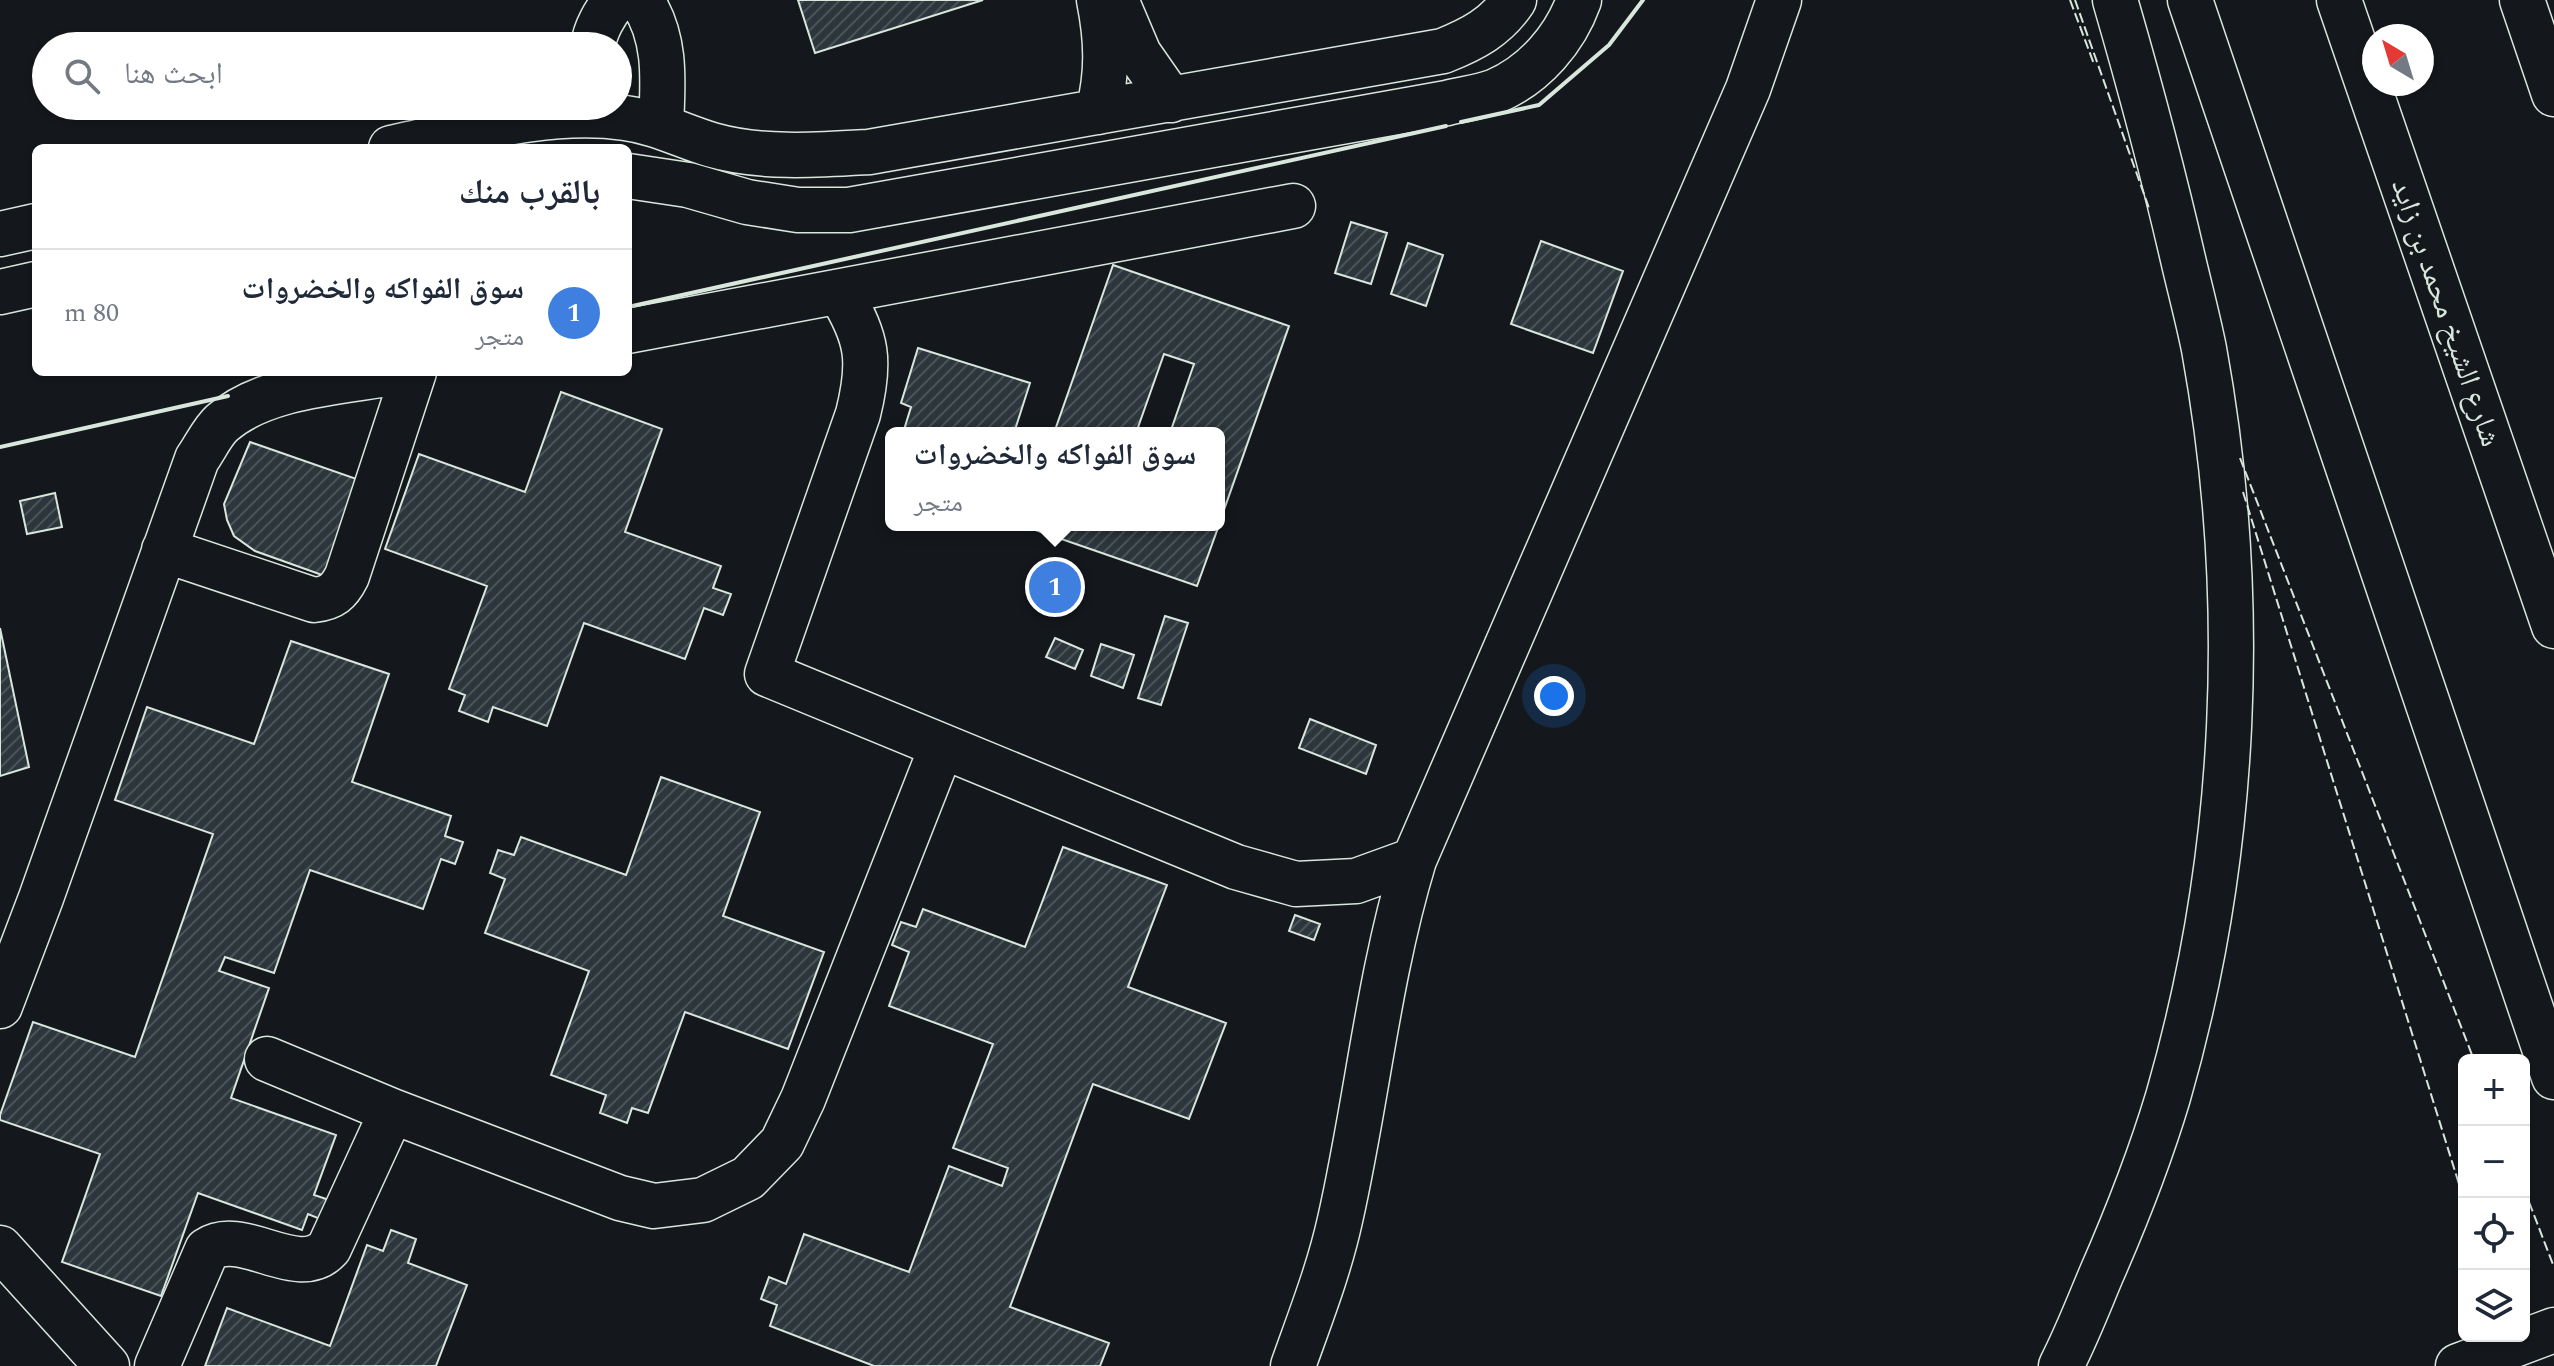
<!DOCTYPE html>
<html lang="ar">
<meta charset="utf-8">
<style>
body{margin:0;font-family:Spectral,"Noto Naskh Arabic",serif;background:#f6f6f7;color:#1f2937;direction:rtl}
.controls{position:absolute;right:24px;bottom:24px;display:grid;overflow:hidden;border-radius:12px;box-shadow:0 2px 6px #0004}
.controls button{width:72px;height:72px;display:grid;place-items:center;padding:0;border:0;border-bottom:2px solid #e0e1e3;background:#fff;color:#1f2937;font:40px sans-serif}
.compass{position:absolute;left:2362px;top:24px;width:72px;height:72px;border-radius:50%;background:#fff;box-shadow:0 2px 6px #0004;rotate:322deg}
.you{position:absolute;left:1554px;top:696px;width:28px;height:28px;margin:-20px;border:6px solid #fff;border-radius:50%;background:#1a73e8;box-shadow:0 0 0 12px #1a73e833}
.badge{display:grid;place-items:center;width:52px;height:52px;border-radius:50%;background:#b45309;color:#fff;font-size:26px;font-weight:700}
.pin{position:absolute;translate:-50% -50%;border:4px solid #fff;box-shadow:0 2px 8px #0006}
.popup{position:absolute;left:885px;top:427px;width:340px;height:104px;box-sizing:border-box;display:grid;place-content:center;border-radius:12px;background:#fff;filter:drop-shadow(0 2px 6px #0005);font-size:26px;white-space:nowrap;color:#747a83}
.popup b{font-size:30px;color:#1f2937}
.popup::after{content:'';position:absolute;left:50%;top:100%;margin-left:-16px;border:16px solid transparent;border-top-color:#fff}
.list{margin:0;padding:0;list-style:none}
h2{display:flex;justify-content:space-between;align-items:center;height:104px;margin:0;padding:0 32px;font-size:34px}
h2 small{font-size:26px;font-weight:400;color:#747a83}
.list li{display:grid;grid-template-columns:52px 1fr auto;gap:24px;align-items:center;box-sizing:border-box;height:128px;padding:0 32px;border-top:2px solid #e0e1e3}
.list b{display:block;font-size:30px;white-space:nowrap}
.list p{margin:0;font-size:26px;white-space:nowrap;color:#747a83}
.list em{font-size:26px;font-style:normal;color:#747a83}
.icon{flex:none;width:44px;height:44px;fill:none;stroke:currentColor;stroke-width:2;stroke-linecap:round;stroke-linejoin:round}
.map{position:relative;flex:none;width:2554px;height:1366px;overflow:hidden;direction:ltr}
.search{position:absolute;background:#fff;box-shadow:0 2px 6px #0004;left:32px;top:32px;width:600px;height:88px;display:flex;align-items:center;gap:20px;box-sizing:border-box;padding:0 28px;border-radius:44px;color:#747a83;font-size:30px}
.panel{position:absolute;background:#fff;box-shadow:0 2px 6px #0004;left:32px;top:144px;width:600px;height:232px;border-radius:12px;direction:rtl}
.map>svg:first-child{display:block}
.building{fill:url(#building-hatch);stroke:#d8e6dc;stroke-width:2}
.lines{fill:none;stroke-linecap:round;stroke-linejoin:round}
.minor-casing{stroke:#d8e6dc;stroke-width:47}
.highway-casing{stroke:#d8e6dc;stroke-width:47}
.minor{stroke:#14181c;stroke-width:44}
.highway{stroke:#14181c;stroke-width:44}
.fence{stroke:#d8e6dc;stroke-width:2;stroke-dasharray:10 4;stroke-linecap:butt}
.wall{stroke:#d8e6dc;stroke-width:4}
.labels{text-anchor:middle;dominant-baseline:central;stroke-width:6;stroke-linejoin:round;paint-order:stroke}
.street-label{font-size:30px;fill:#d8e6dc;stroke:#14181c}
</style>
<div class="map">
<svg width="2554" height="1366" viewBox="0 0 2554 1366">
<defs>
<pattern id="building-hatch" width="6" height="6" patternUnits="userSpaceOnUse" patternTransform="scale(2)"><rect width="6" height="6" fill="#2c363c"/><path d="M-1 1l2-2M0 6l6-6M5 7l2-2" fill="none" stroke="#4a5358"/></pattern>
</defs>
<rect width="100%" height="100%" fill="#14181c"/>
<!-- building -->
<path class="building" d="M 798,0 L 983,0 L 815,53 Z
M 1351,222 L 1387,233 L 1371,284 L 1335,273 Z
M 1541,241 L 1623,271 L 1593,353 L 1511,324 Z
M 1408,243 L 1443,255 L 1426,306 L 1391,294 Z
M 1113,265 L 1289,326 L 1219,524 L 1219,433 L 1170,433 L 1194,364 L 1164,354 L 1136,433 L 1054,433 Z
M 918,348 L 1030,383 L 1014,433 L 903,433 L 911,407 L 901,403 Z
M 561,392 L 662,429 L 625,532 L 721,566 L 713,588 L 731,594 L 723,615 L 704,608 L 685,659 L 584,623 L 547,726 L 493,707 L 488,722 L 459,711 L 465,695 L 449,689 L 487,586 L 385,549 L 419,454 L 525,492 Z
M 250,442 L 371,484 L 336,580 L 255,551 L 234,536 L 227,520 L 224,504 Z
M 55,493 L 62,527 L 27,534 L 20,501 Z
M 1021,525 L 1219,525 L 1197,586 Z
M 1165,616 L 1188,623 L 1161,705 L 1138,698 Z
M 0,628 L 29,767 L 0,776 Z
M 1055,638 L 1083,650 L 1075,669 L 1046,657 Z
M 291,641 L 389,674 L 352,782 L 451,816 L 445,836 L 463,842 L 455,864 L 441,859 L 423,909 L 310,870 L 274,973 L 225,957 L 219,971 L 269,988 L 231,1098 L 336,1135 L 314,1195 L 332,1201 L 325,1221 L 308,1214 L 302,1230 L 198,1193 L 161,1296 L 62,1262 L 100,1154 L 0,1120 L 0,1115 L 33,1022 L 135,1057 L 213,834 L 115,800 L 147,707 L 254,744 Z
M 1101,644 L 1134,655 L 1123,688 L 1091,676 Z
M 1310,719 L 1376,745 L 1366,774 L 1299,748 Z
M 661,777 L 760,812 L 723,916 L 824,952 L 788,1049 L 685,1012 L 648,1113 L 632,1108 L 627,1123 L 600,1113 L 606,1095 L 551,1075 L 589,971 L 485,933 L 505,879 L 490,873 L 498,850 L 514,855 L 521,837 L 626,875 Z
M 1063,847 L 1167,885 L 1128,987 L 1226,1023 L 1189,1119 L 1093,1084 L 1010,1307 L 1109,1343 L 1100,1366 L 874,1366 L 770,1326 L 777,1305 L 761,1299 L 769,1277 L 786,1284 L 804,1234 L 909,1272 L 949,1166 L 1002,1186 L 1008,1168 L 953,1148 L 993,1044 L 889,1006 L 909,952 L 892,945 L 901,922 L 916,927 L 923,909 L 1025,947 Z
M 1295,915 L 1320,924 L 1314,940 L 1289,931 Z
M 391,1230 L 416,1239 L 408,1263 L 467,1285 L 436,1366 L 205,1366 L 227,1308 L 330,1346 L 367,1245 L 383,1251 Z"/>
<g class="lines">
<defs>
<path id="minor" d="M 641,0 C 667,37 663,82 661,125
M 1116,0 L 1139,54 L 1171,100
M 593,46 C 595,30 605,12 616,0
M 1098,112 C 1108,73 1107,40 1099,0
M 391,148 C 467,132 547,107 625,118 C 656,122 682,136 712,145 C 761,159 818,155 869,152 L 1443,51 C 1473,39 1496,27 1514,0
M 628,176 L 688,185 L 747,202 L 798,210 L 849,210 L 1447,103 C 1462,99 1481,97 1496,91 C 1535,74 1565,39 1579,0
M 0,234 L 36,226
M 0,292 L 36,284
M 840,293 C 868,338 871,362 858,414 L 767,674 L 1236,867 L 1296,884 L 1356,881 L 1414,860
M 628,331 L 1293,206
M 164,550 L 314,600 C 332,598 339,592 347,576 L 414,372
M 0,1006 L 41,898 L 197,459 C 205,448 212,432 222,423 C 265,385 344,382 399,372
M 267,1059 L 392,1111 L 620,1198 L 654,1206 L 703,1200 L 748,1178 L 782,1143 L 803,1099 L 942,746
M 0,1248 L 107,1366
M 157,1366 L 207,1250 C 243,1226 298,1282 329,1248 L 392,1111
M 1293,1366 C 1310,1318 1329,1270 1340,1220 C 1367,1101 1378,978 1414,860 L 1748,89 L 1779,0"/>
<path id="highway" d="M 2190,0 L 2554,1077
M 2339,0 L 2554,626
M 2522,0 L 2554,94
M 2061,1366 C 2076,1337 2088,1306 2101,1275 C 2126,1218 2150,1157 2168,1097 C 2238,855 2249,596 2204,349 C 2198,319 2190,289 2183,259 C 2163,172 2140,86 2115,0
M 2458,1366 L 2554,1330"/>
</defs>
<!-- minor casing -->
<use href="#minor" class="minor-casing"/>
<!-- highway casing -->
<use href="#highway" class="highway-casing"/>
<!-- minor -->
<use href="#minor" class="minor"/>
<!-- highway -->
<use href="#highway" class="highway"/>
<!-- fence -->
<path class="fence" d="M 2070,0 L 2094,64
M 2075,0 L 2150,211
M 2240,458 L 2474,1060
M 2243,492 L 2464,1200
M 2524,1189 L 2554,1267"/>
<!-- wall -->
<path class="wall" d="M 1461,122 L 1539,105 L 1609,45 L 1643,0
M 628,307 L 1446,126
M 0,447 L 228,396"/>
</g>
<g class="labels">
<!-- street labels -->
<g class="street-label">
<text transform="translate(2446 313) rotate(71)">شارع الشيخ محمد بن زايد</text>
</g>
</g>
</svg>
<div class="controls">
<button>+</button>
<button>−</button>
<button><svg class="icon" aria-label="locate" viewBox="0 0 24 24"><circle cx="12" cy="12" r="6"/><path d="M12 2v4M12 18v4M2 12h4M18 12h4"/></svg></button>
<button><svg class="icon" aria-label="layers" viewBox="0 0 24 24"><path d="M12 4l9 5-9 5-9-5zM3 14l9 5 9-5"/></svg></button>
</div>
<svg class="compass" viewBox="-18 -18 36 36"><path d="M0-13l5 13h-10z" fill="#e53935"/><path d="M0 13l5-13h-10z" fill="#747a83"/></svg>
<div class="you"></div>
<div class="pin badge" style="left:1055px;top:587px;background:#3f7fe0">1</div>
<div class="popup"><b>سوق الفواكه والخضروات</b>متجر</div>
<div class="search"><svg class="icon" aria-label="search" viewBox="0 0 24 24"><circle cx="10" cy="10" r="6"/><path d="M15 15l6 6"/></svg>ابحث هنا</div>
<section class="panel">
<h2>بالقرب منك<small></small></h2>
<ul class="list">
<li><span class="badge" style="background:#3f7fe0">1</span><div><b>سوق الفواكه والخضروات</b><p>متجر</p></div><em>80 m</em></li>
</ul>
</section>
</div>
